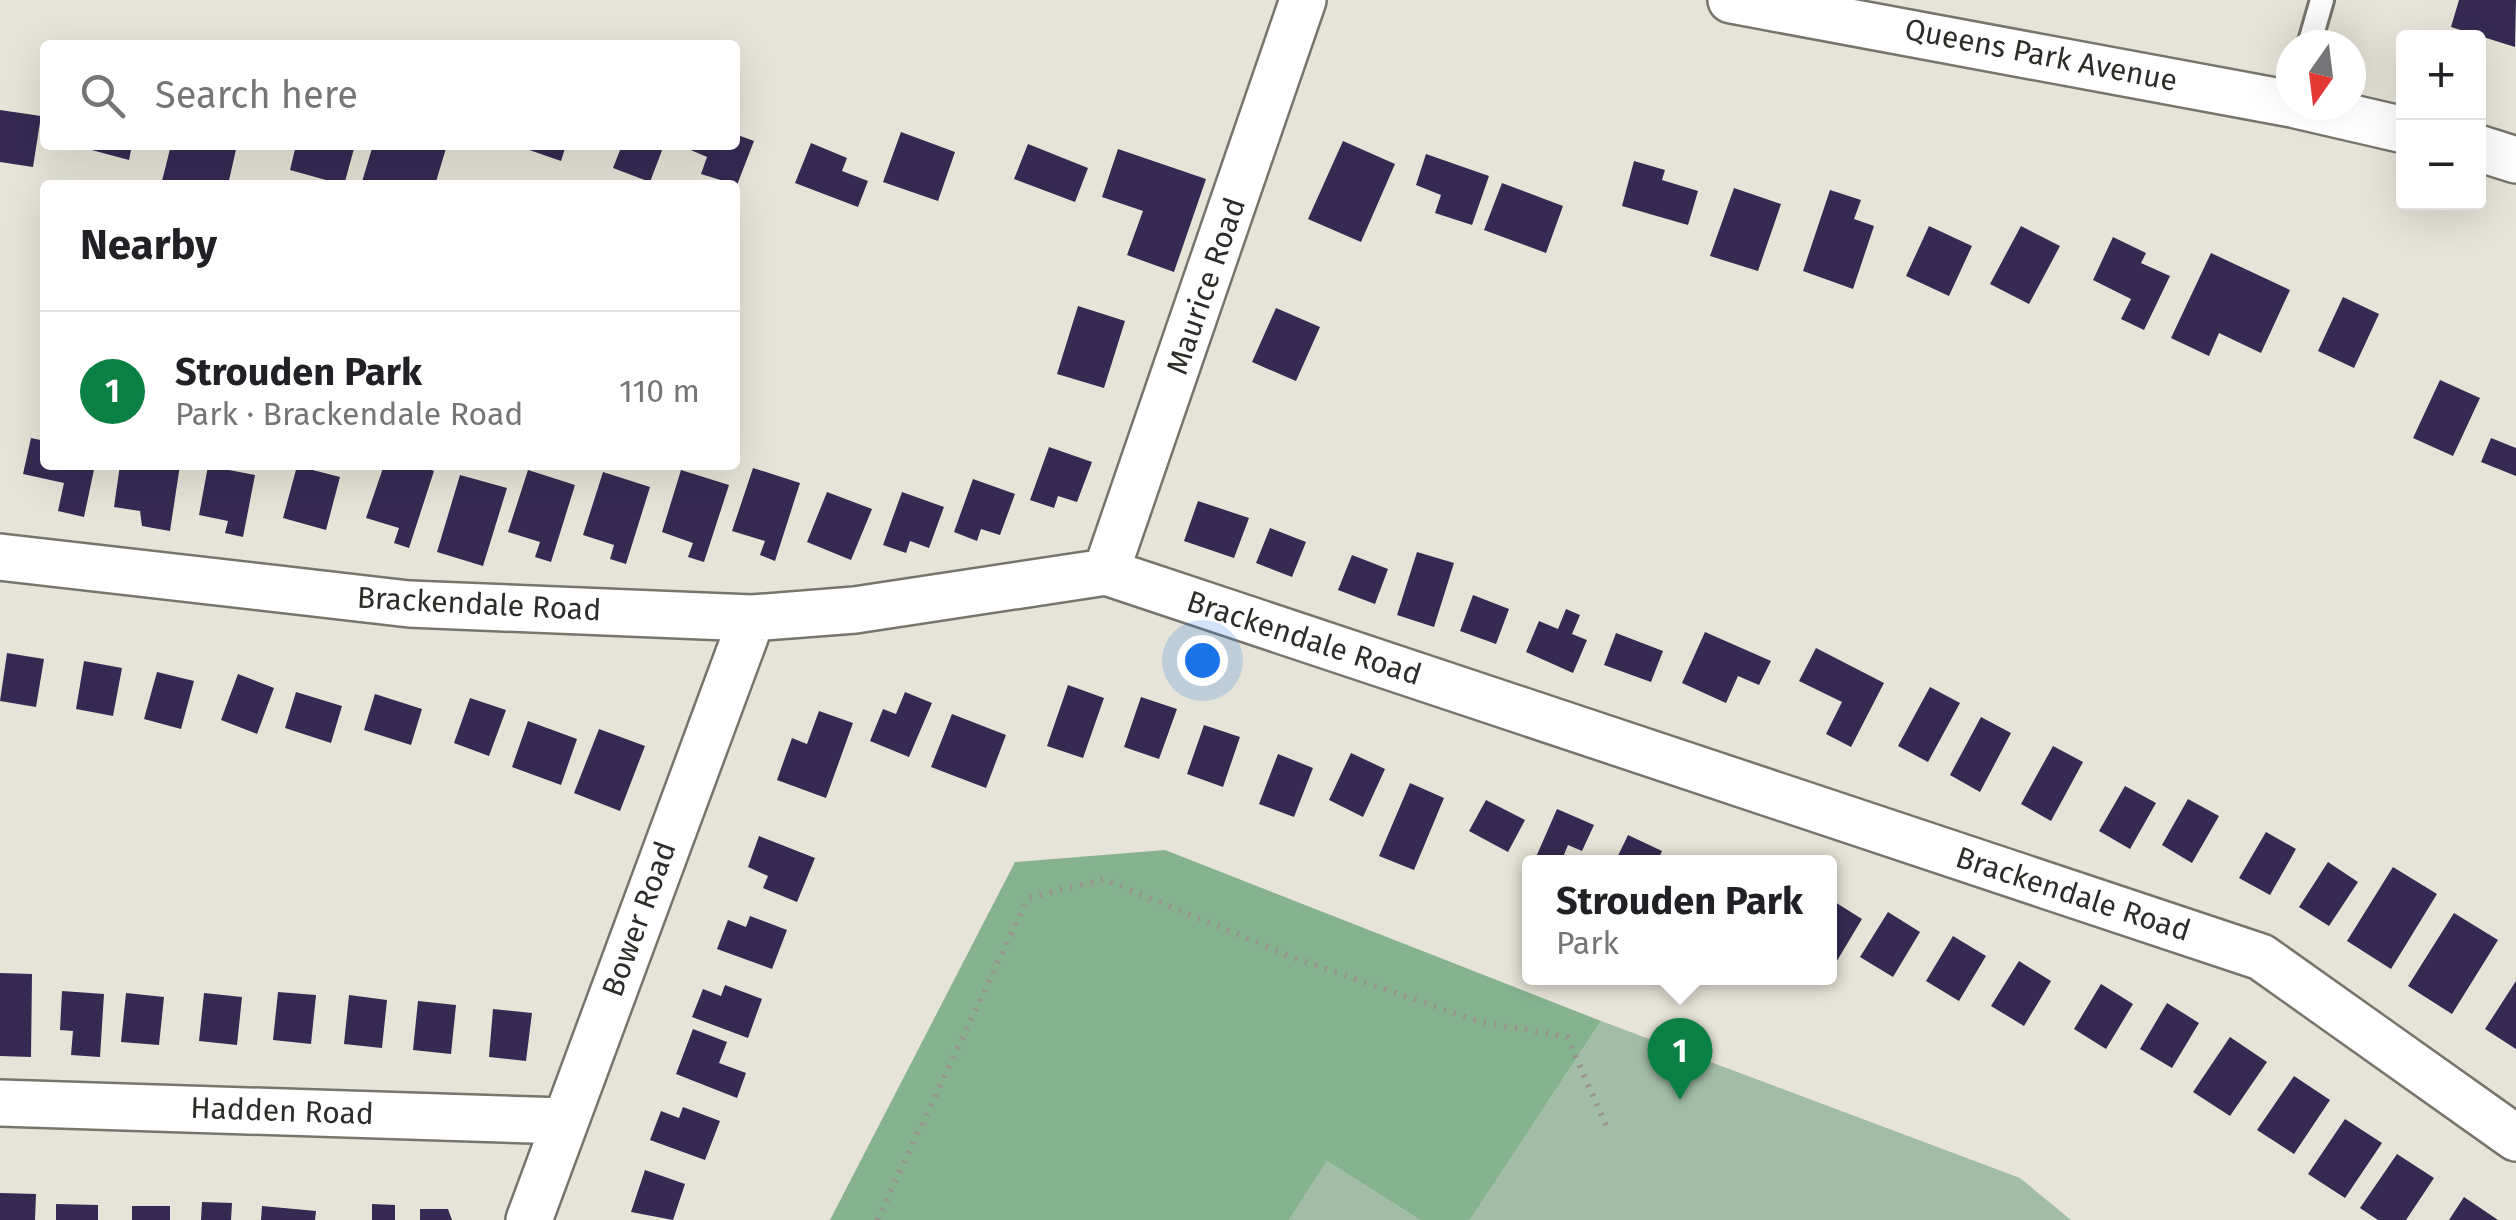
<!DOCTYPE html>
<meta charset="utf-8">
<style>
body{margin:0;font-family:"Fira Sans",sans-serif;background:#f6f6f6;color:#202124}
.controls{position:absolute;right:30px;top:30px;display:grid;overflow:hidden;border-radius:10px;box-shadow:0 10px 40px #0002}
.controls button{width:90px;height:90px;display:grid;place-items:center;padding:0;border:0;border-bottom:2px solid #e0e0e0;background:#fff;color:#202124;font:50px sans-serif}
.compass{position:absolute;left:2276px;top:30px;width:90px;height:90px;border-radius:50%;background:#fff;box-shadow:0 10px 40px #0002;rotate:194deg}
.you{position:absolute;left:1202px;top:660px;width:35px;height:35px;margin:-25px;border:8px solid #fff;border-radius:50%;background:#1a73e8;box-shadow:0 0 0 15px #1a73e833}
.badge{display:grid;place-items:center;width:65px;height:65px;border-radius:50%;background:#0b8043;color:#fff;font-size:32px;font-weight:700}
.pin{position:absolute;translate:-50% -82px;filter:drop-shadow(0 2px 5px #0008)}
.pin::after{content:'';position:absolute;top:52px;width:35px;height:30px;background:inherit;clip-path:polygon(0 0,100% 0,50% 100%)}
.popup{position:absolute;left:1522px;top:855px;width:315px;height:130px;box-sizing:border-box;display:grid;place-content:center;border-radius:10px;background:#fff;filter:drop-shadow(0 2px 8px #0005);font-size:32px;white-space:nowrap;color:#757577}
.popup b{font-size:38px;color:#202124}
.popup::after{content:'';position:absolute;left:50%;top:100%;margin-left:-20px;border:20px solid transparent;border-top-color:#fff}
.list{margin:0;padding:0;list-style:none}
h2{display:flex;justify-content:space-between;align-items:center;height:130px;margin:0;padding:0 40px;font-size:42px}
h2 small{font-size:32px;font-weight:400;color:#757577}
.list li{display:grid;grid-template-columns:65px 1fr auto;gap:30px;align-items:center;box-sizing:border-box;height:160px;padding:0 40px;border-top:2px solid #e0e0e0}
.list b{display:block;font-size:38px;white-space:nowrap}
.list p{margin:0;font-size:32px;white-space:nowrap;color:#757577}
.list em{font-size:32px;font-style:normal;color:#757577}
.icon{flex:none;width:55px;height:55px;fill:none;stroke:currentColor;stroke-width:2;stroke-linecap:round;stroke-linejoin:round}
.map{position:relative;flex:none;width:2516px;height:1220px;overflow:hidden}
.search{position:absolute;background:#fff;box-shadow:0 10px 40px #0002;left:40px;top:40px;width:700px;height:110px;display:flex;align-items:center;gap:25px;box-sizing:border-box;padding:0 35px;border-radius:10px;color:#757577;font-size:38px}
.panel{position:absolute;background:#fff;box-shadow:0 10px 40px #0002;left:40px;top:180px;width:700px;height:290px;border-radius:10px}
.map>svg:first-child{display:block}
.green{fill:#a1bda5}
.forest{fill:#86b28e}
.building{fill:#362a52}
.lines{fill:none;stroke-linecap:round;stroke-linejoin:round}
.lane-casing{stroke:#77756b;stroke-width:28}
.street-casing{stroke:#77756b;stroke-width:50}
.path{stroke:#97958d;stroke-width:6;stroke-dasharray:2.5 8;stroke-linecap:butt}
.lane{stroke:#fff;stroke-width:22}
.street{stroke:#fff;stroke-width:45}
.labels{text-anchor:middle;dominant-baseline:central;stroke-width:10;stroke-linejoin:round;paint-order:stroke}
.street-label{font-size:30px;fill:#2d2c28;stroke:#fff}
</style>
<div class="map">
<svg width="2516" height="1220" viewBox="0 0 2516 1220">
<rect width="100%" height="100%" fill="#e6e4d8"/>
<!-- green -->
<path class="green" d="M 1601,1021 L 2020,1178 L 2071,1220 L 1470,1220 Z
M 1327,1161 L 1420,1220 L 1289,1220 Z"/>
<!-- forest -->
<path class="forest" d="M 1165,850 L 1601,1021 L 1470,1220 L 1420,1220 L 1327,1161 L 1289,1220 L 830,1220 L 1015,862 Z"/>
<!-- building -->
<path class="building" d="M 2459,0 L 2516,0 L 2515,47 L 2451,27 Z
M 0,110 L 41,116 L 33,167 L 0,162 Z
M 901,132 L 955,152 L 938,201 L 883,182 Z
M 735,134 L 754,141 L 737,185 L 701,174 L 707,157 L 679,145 L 735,145 Z
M 1343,141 L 1395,164 L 1361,242 L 1308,219 Z
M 811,143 L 847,158 L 842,171 L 868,181 L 858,207 L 795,183 Z
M 1028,144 L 1088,168 L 1075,202 L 1014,179 Z
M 73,145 L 132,145 L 129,160 Z
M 171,145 L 237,145 L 228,185 L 161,185 Z
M 296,145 L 355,145 L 344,185 L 290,170 Z
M 373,145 L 447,145 L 435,185 L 406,180 L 404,185 L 361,185 Z
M 515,145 L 566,145 L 561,161 Z
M 622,145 L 664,145 L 650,182 L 613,168 Z
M 1118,149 L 1206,179 L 1174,272 L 1127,255 L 1143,211 L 1102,197 Z
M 1426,154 L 1489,176 L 1472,225 L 1435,213 L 1441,195 L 1416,185 Z
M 1634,161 L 1665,170 L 1662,180 L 1698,191 L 1688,225 L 1622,206 Z
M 1502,183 L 1563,206 L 1546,253 L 1484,230 Z
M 1734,188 L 1781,204 L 1758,271 L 1710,256 Z
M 1830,190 L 1861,200 L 1854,219 L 1874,226 L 1853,289 L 1803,271 Z
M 1929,226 L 1972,246 L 1949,296 L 1906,276 Z
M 2021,226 L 2060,246 L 2029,304 L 1990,284 Z
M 2113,237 L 2146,253 L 2141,263 L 2170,276 L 2144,330 L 2121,319 L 2131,299 L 2093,280 Z
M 2211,253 L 2290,290 L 2261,353 L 2219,333 L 2209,356 L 2171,338 Z
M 2343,297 L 2379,314 L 2354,368 L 2318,351 Z
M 1078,306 L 1125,321 L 1104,388 L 1057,374 Z
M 1276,308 L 1320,327 L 1296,381 L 1252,362 Z
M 2440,380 L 2480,398 L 2453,456 L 2413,438 Z
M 31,438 L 45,441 L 45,465 L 95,465 L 84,517 L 58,511 L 64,483 L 23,474 Z
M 2491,438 L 2516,448 L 2516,476 L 2481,462 Z
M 1049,447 L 1092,462 L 1077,502 L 1058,496 L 1054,508 L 1030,500 Z
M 120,465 L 180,465 L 170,531 L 142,526 L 140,511 L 114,507 Z
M 384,465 L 416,465 L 434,471 L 409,548 L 394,543 L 399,528 L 366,518 Z
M 208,466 L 255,475 L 243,537 L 225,533 L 228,521 L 199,515 Z
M 297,466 L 340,477 L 326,530 L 283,518 Z
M 753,468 L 800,483 L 775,561 L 760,555 L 765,541 L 732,531 Z
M 528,470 L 575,485 L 551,562 L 535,557 L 540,542 L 508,532 Z
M 681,470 L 729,485 L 704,562 L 688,557 L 693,543 L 662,532 Z
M 603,472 L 650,487 L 626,564 L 610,559 L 614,545 L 583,535 Z
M 460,475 L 507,488 L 483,566 L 437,552 Z
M 973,479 L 1015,494 L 1000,535 L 981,529 L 977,541 L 954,532 Z
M 827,492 L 872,509 L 851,560 L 807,542 Z
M 902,492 L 944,507 L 929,548 L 910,541 L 906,553 L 883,545 Z
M 1198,501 L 1249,518 L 1234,558 L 1184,541 Z
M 1270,528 L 1306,542 L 1292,577 L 1256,563 Z
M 1417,552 L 1454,563 L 1434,627 L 1397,615 Z
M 1352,555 L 1388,569 L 1375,604 L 1338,590 Z
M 1473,595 L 1509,609 L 1496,644 L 1460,631 Z
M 1566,609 L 1580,615 L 1572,634 L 1587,640 L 1573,673 L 1526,652 L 1539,621 L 1558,629 Z
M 1705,632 L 1771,661 L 1759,685 L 1738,676 L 1726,703 L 1682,683 Z
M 1616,633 L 1663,651 L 1651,682 L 1604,665 Z
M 1816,648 L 1884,683 L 1851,747 L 1826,734 L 1842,702 L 1799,681 Z
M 7,653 L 44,659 L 36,707 L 0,701 Z
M 84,661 L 122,668 L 113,716 L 76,709 Z
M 157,672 L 194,681 L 181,729 L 144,719 Z
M 238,674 L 274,688 L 257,734 L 221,720 Z
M 1068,685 L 1104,698 L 1083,758 L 1047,746 Z
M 1930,687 L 1960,703 L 1928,762 L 1898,746 Z
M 296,692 L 342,706 L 331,743 L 285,728 Z
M 905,692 L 932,703 L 909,757 L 870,741 L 883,709 L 896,714 Z
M 375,694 L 422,709 L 411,745 L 364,730 Z
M 1141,697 L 1177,709 L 1159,759 L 1124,747 Z
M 470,698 L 506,710 L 489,756 L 454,743 Z
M 819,711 L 853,723 L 826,798 L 777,780 L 792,738 L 807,744 Z
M 952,714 L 1006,735 L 986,788 L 931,767 Z
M 1981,717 L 2011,733 L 1980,792 L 1950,775 Z
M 528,721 L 577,739 L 561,785 L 512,767 Z
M 1204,725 L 1240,737 L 1223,787 L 1187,774 Z
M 599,729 L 645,746 L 620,811 L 574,793 Z
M 2053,746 L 2083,762 L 2051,821 L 2021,804 Z
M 1351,753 L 1385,769 L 1363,817 L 1329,800 Z
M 1278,754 L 1313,768 L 1294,817 L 1259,804 Z
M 1410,783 L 1444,798 L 1414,870 L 1379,856 Z
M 2125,786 L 2156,803 L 2130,849 L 2099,831 Z
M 2188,799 L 2219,816 L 2192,863 L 2162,845 Z
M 1486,800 L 1525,820 L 1508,852 L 1469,831 Z
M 1557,809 L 1594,825 L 1582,851 L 1568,845 L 1561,862 L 1548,862 L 1536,857 Z
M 2266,832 L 2296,849 L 2270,895 L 2239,878 Z
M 1628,835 L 1662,851 L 1657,862 L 1615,862 Z
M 759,836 L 815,858 L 797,902 L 763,888 L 768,876 L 748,867 Z
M 2328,862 L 2358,882 L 2329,926 L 2299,907 Z
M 2393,867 L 2437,894 L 2391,969 L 2347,941 Z
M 1830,899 L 1862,919 L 1835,964 L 1830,961 Z
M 1888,912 L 1920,932 L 1893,977 L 1860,957 Z
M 2454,913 L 2498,940 L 2452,1014 L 2408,986 Z
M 750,916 L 787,930 L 772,969 L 717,949 L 728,920 L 746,927 Z
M 1953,936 L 1986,956 L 1959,1001 L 1926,981 Z
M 2019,961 L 2051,981 L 2024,1026 L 1991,1006 Z
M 0,973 L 32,974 L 31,1057 L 0,1056 Z
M 2516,981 L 2516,1049 L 2485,1029 Z
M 2101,984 L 2133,1004 L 2106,1049 L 2074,1029 Z
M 725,985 L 762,999 L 748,1038 L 692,1017 L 703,989 L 721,996 Z
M 62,991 L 104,994 L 100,1057 L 71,1055 L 73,1031 L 60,1030 Z
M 278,992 L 316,995 L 311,1044 L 273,1040 Z
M 126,993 L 164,997 L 159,1045 L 121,1042 Z
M 204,993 L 242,997 L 237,1045 L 199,1041 Z
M 349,995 L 387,1000 L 382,1048 L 344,1044 Z
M 418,1001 L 456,1005 L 451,1054 L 413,1050 Z
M 2167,1003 L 2199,1023 L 2172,1068 L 2140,1049 Z
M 493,1009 L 532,1013 L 526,1061 L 489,1057 Z
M 693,1029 L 727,1042 L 719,1063 L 746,1073 L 737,1098 L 676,1074 Z
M 2230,1037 L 2267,1062 L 2230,1116 L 2193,1092 Z
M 2294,1076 L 2330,1100 L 2294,1154 L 2257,1130 Z
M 683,1107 L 720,1121 L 705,1160 L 650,1140 L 661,1111 L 679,1118 Z
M 2345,1119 L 2382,1143 L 2345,1198 L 2308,1174 Z
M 2397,1154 L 2434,1178 L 2406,1220 L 2378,1220 L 2360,1208 Z
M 645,1170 L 685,1184 L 673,1220 L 631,1212 Z
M 0,1193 L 36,1194 L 35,1220 L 0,1220 Z
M 2464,1197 L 2498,1220 L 2449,1220 Z
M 202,1202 L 232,1203 L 231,1220 L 201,1220 Z
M 56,1204 L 98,1205 L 98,1220 L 56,1220 Z
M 372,1204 L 395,1205 L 395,1220 L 372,1220 Z
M 132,1206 L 170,1206 L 170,1220 L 132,1220 Z
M 262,1206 L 316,1211 L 315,1220 L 261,1220 Z
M 420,1209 L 448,1209 L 452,1220 L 420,1220 Z"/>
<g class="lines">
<defs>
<path id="lane" d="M 2309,45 L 2322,0"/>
<path id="street" d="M 1731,0 L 2291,104
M 2296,105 L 2404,130
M 2478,148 L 2516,160
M 0,557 L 409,604 L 752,618 L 855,610 L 1106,572 L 2261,957 L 2516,1138
M 1106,572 L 1303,0
M 0,1103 L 564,1121
M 529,1220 L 752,618"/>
</defs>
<!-- lane casing -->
<use href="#lane" class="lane-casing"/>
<!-- street casing -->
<use href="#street" class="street-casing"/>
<!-- path -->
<path class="path" d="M 877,1220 L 1028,898 L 1104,879 L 1295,958 L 1477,1021 L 1567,1037 L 1609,1132"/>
<!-- lane -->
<use href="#lane" class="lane"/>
<!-- street -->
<use href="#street" class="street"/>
</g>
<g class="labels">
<!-- street labels -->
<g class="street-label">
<text transform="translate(2041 55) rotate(11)">Queens Park Avenue</text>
<text transform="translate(1206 286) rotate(-71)">Maurice Road</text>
<text transform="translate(479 604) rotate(3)">Brackendale Road</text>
<text transform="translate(1304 638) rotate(18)">Brackendale Road</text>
<text transform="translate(2073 894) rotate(18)">Brackendale Road</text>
<text transform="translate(639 919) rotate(-70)">Bower Road</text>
<text transform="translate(282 1111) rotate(2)">Hadden Road</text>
</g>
</g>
</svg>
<div class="controls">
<button>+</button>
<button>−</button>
</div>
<svg class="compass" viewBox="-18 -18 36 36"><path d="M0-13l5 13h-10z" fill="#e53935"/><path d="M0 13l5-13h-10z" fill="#757577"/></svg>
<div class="you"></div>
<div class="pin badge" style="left:1680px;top:1100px">1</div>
<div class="popup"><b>Strouden Park</b>Park</div>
<div class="search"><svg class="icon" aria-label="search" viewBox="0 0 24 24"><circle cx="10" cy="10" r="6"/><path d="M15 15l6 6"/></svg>Search here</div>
<section class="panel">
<h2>Nearby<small></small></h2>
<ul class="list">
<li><span class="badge">1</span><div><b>Strouden Park</b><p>Park · Brackendale Road</p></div><em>110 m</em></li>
</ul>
</section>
</div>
